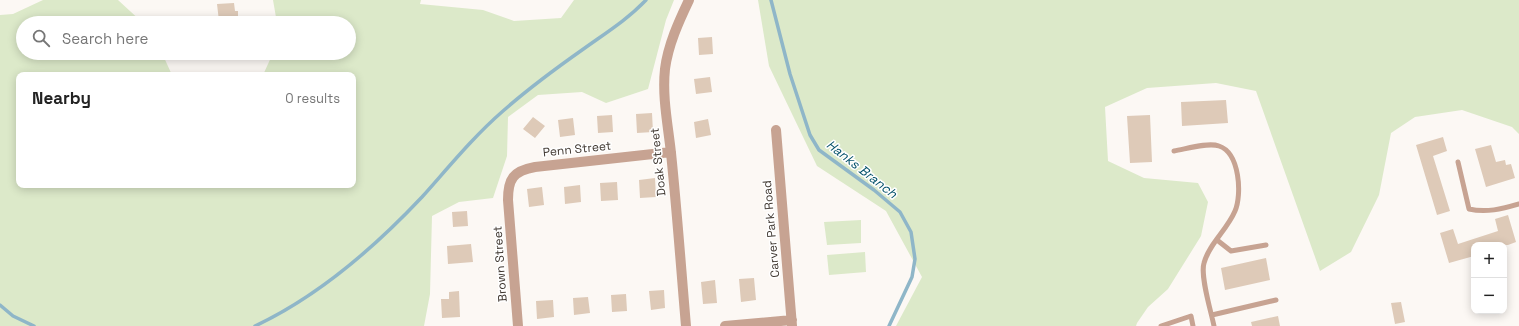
<!DOCTYPE html>
<meta charset="utf-8">
<style>
body{margin:0;font-family:"Space Grotesk",sans-serif;background:#f6f6f6;color:#222}
.controls{position:absolute;right:12px;bottom:12px;display:grid;overflow:hidden;border-radius:8px;box-shadow:0 2px 10px #0003}
.controls button{width:36px;height:36px;display:grid;place-items:center;padding:0;border:0;border-bottom:1px solid #e0e0e0;background:#fff;color:#222;font:20px sans-serif}
.list{margin:0;padding:0;list-style:none}
h2{display:flex;justify-content:space-between;align-items:center;height:52px;margin:0;padding:0 16px;font-size:17px}
h2 small{font-size:13px;font-weight:400;color:#767676}
.icon{flex:none;width:22px;height:22px;fill:none;stroke:currentColor;stroke-width:2;stroke-linecap:round;stroke-linejoin:round}
.map{position:relative;flex:none;width:1519px;height:326px;overflow:hidden}
.search{position:absolute;background:#fff;box-shadow:0 2px 10px #0003;left:16px;top:16px;width:340px;height:44px;display:flex;align-items:center;gap:10px;box-sizing:border-box;padding:0 14px;border-radius:22px;color:#767676;font-size:15px}
.panel{position:absolute;background:#fff;box-shadow:0 2px 10px #0003;left:16px;top:72px;width:340px;height:116px;border-radius:8px}
.map>svg:first-child{display:block}
.green{fill:#dce9c9}
.lines{fill:none;stroke-linecap:round;stroke-linejoin:round}
.stream{stroke:#8fb6c8;stroke-width:3.5}
.building{fill:#decab8}
.service{stroke:#c7a392;stroke-width:5}
.minor{stroke:#c7a392;stroke-width:10}
.labels{text-anchor:middle;dominant-baseline:central;stroke-width:3;stroke-linejoin:round;paint-order:stroke}
.street-label{font-size:12px;fill:#403831;stroke:#fff}
.water-label{font-size:13px;font-style:italic;fill:#004f68;stroke:#fff}
</style>
<div class="map">
<svg width="1519" height="326" viewBox="0 0 1519 326">
<rect width="100%" height="100%" fill="#fcf8f4"/>
<!-- green -->
<path class="green" d="M 43,0 L 118,0 L 143,23 L 23,23 L 23,53 L 162,53 L 172,75 L 19,75 L 19,185 L 353,185 L 353,75 L 263,75 L 273,53 L 349,53 L 349,23 L 277,23 L 273,0 L 421,0 L 420,4 L 483,10 L 514,21 L 561,18 L 574,0 L 674,0 L 666,20 L 648,89 L 606,103 L 582,92 L 538,95 L 508,117 L 507,156 L 493,198 L 459,202 L 432,216 L 430,294 L 424,326 L 0,326 L 0,15 L 13,14 Z
M 758,0 L 1519,0 L 1519,134 L 1512,127 L 1462,110 L 1415,117 L 1391,133 L 1379,195 L 1351,252 L 1320,271 L 1256,91 L 1216,83 L 1147,88 L 1105,107 L 1108,161 L 1144,178 L 1198,183 L 1208,202 L 1201,236 L 1168,289 L 1148,307 L 1137,323 L 1136,326 L 896,326 L 922,277 L 886,211 L 817,166 L 769,66 Z
M 861,220 L 861,243 L 827,245 L 824,222 Z
M 865,252 L 866,272 L 829,275 L 827,255 Z"/>
<g class="lines">
<!-- stream -->
<path class="stream" d="M 771,0 L 790,74 L 810,135 L 819,150 L 874,190 L 900,212 L 911,232 L 915,259 L 912,277 L 889,326
M 0,305 L 13,316 L 34,326
M 255,326 C 319,296 374,248 422,197 C 448,168 473,137 503,111 C 528,89 555,69 582,50 C 604,34 627,20 646,0"/>
</g>
<!-- building -->
<path class="building" d="M 234,3 L 235,11 L 238,11 L 238,19 L 235,20 L 235,23 L 220,23 L 220,21 L 219,21 L 217,4 Z
M 712,37 L 713,54 L 699,55 L 698,38 Z
M 710,77 L 712,92 L 696,94 L 694,79 Z
M 1226,100 L 1228,123 L 1182,126 L 1181,102 Z
M 652,113 L 653,132 L 637,133 L 636,114 Z
M 612,115 L 613,132 L 598,133 L 597,116 Z
M 1150,115 L 1152,162 L 1130,163 L 1127,116 Z
M 533,117 L 545,126 L 535,138 L 523,129 Z
M 573,118 L 575,135 L 560,137 L 558,120 Z
M 708,119 L 711,135 L 696,138 L 694,122 Z
M 1443,137 L 1447,151 L 1433,156 L 1450,211 L 1437,215 L 1416,145 Z
M 1491,145 L 1496,162 L 1505,160 L 1506,165 L 1511,164 L 1515,178 L 1486,187 L 1475,149 Z
M 655,178 L 656,197 L 640,198 L 639,180 Z
M 617,182 L 618,200 L 601,201 L 600,183 Z
M 580,185 L 581,202 L 565,204 L 564,187 Z
M 542,187 L 544,205 L 529,207 L 527,189 Z
M 467,211 L 468,226 L 453,227 L 452,212 Z
M 1508,215 L 1516,242 L 1508,245 L 1474,245 L 1474,256 L 1449,263 L 1440,233 L 1453,229 L 1458,244 L 1498,231 L 1495,219 Z
M 471,244 L 473,262 L 448,264 L 447,246 Z
M 1266,258 L 1270,280 L 1225,290 L 1221,268 Z
M 754,278 L 756,300 L 741,302 L 739,279 Z
M 715,280 L 717,303 L 703,304 L 701,282 Z
M 664,290 L 665,308 L 651,310 L 649,291 Z
M 459,291 L 460,317 L 442,318 L 441,299 L 449,299 L 449,292 Z
M 626,294 L 627,311 L 612,312 L 611,295 Z
M 588,297 L 590,313 L 574,315 L 573,298 Z
M 553,300 L 554,317 L 537,319 L 536,301 Z
M 1401,302 L 1405,322 L 1395,324 L 1391,303 Z
M 1278,316 L 1280,326 L 1252,326 L 1251,322 Z"/>
<g class="lines">
<!-- service -->
<path class="service" d="M 1174,151 C 1186,149 1208,142 1219,146 C 1240,153 1242,195 1235,211 C 1227,230 1209,244 1204,263 C 1200,276 1211,311 1214,326
M 1458,162 L 1469,209 C 1486,213 1502,209 1519,204
M 1217,240 L 1231,251 L 1266,245
M 1212,315 L 1276,300
M 1161,326 L 1191,316 L 1193,326"/>
<!-- minor -->
<path class="minor" d="M 776,130 L 792,326
M 518,326 L 508,200 C 508,179 513,171 535,167 L 671,152
M 686,326 C 681,268 677,211 671,153 C 668,125 662,97 665,69 C 668,45 679,21 689,0
M 725,326 L 792,320"/>
</g>
<g class="labels">
<!-- street labels -->
<g class="street-label">
<text transform="translate(577 149) rotate(-6)">Penn Street</text>
<text transform="translate(658 162) rotate(-96)">Doak Street</text>
<text transform="translate(771 229) rotate(-95)">Carver Park Road</text>
<text transform="translate(500 264) rotate(-94)">Brown Street</text>
</g>
<!-- water labels -->
<g class="water-label">
<text transform="translate(862 169) rotate(38)">Hanks Branch</text>
</g>
</g>
</svg>
<div class="controls">
<button>+</button>
<button>−</button>
</div>
<div class="search"><svg class="icon" aria-label="search" viewBox="0 0 24 24"><circle cx="10" cy="10" r="6"/><path d="M15 15l6 6"/></svg>Search here</div>
<section class="panel">
<h2>Nearby<small>0 results</small></h2>
<ul class="list">
</ul>
</section>
</div>
